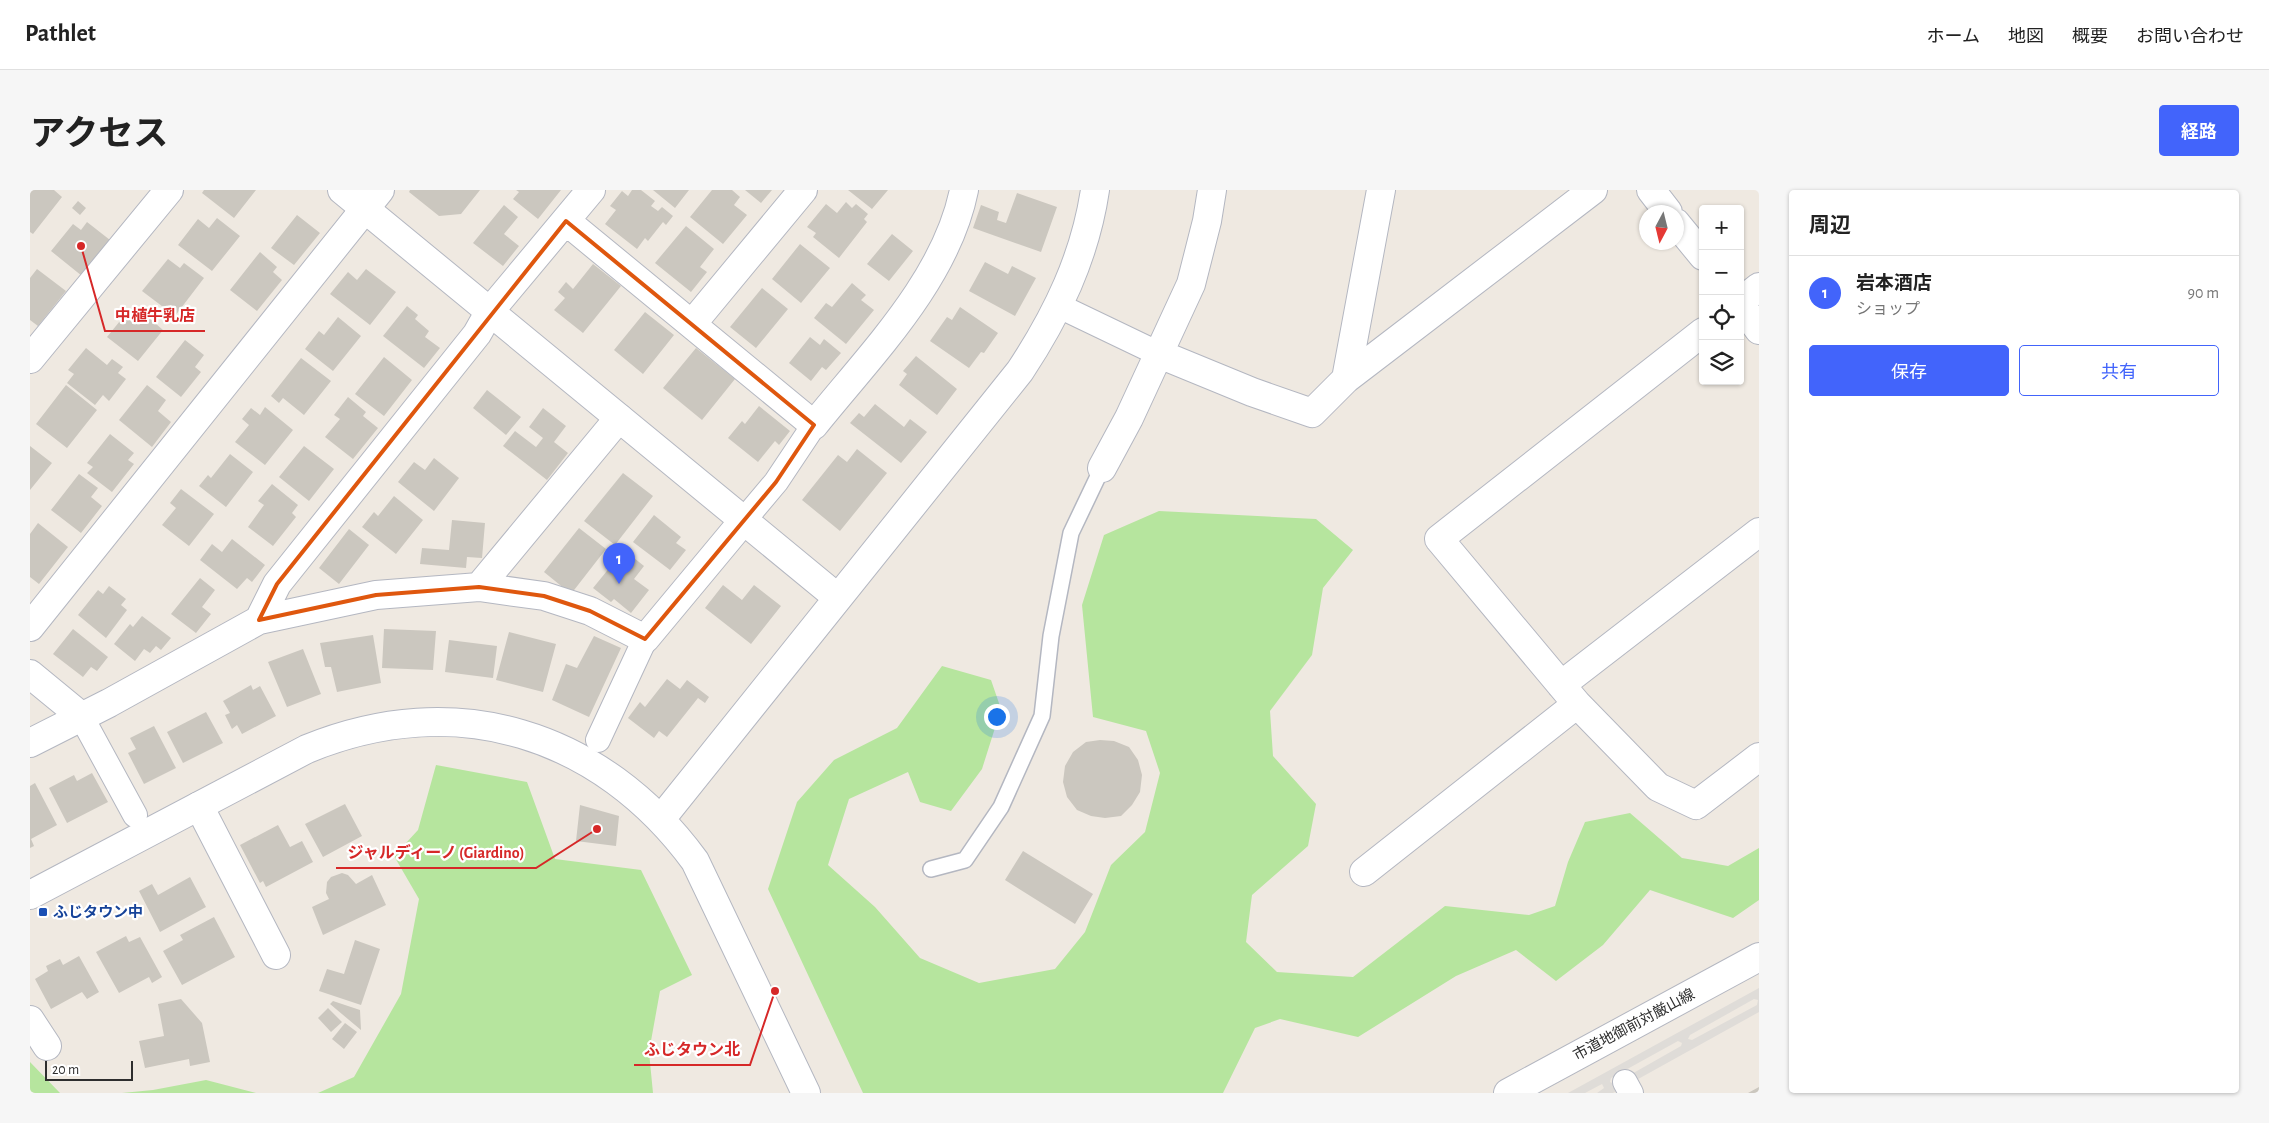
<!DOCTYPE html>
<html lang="ja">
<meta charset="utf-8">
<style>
body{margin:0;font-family:"Alegreya Sans","Noto Sans JP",sans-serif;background:#f6f6f6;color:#222}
.controls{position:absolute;right:15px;top:15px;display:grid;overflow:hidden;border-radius:5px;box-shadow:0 1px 4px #0004}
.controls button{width:45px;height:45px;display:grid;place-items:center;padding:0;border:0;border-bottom:1px solid #e0e0e0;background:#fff;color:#222;font:25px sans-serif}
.compass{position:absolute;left:1609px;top:15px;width:45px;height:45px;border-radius:50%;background:#fff;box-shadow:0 1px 4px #0004;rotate:187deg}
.scale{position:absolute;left:15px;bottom:12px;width:88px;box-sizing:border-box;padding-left:5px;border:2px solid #2e2e2e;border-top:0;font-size:14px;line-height:18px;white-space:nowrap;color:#2e2e2e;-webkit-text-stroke:4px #fff;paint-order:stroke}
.you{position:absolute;left:966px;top:526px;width:18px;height:18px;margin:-12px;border:4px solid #fff;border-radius:50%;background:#1a73e8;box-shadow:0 0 0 8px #1a73e833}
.badge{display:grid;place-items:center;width:32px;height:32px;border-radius:50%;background:#4264fb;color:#fff;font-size:16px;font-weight:700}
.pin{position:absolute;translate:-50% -41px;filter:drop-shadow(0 1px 2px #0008)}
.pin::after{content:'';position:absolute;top:26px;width:18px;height:15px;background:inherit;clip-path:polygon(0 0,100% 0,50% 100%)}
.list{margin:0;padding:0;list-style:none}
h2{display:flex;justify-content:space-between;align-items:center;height:65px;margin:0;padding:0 20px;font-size:21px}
h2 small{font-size:16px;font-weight:400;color:#767676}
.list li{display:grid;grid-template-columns:32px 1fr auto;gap:15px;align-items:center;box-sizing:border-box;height:75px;padding:0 20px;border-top:1px solid #e0e0e0}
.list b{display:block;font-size:19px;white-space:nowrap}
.list p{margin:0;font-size:16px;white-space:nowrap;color:#767676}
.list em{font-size:16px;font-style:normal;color:#767676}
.actions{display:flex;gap:10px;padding:15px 20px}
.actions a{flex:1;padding:11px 0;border:1px solid #4264fb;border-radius:5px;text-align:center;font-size:18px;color:#4264fb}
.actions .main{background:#4264fb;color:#fff}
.icon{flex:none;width:28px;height:28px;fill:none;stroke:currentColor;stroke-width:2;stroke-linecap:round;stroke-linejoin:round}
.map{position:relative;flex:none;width:1729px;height:903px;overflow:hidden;border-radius:5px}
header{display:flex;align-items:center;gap:30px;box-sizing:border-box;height:70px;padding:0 25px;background:#fff;border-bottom:1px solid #e0e0e0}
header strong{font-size:24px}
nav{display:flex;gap:28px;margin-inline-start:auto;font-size:18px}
.intro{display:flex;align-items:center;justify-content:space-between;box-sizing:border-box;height:120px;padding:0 30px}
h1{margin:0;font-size:35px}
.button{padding:12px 22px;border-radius:5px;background:#4264fb;color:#fff;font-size:18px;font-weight:700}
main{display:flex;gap:30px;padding:0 30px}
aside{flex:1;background:#fff;border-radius:5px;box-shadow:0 1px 4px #0004}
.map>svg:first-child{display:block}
.green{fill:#b6e59e}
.plaza{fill:#dfdcd8;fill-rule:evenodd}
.building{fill:#cbc7bf}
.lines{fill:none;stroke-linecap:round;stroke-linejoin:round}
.service-casing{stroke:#b4b7c1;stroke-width:18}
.pedestrian-casing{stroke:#b4b7c1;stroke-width:26}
.minor-casing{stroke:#b4b7c1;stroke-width:30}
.tertiary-casing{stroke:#b4b7c1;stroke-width:30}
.service{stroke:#fff;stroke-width:15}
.pedestrian{stroke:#fff;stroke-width:24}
.minor{stroke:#fff;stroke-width:28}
.tertiary{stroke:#fff;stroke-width:28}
.marked{fill:none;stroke:#df570e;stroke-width:4;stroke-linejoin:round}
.transit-dot{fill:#1a4fb4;stroke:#fff;stroke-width:2}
.labels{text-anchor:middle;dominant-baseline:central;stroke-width:4.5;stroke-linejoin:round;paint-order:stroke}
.transit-label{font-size:15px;font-weight:bold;fill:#164399;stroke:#fff;text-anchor:start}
.street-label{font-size:15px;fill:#2e2e2e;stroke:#fff}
.leader{fill:none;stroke:#d62828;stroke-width:2}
.callout-dot{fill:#d62828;stroke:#fff;stroke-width:2}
.callout-label{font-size:16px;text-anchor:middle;font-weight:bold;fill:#d62828;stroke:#fff;stroke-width:4.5;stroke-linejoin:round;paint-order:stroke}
</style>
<header>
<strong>Pathlet</strong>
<nav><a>ホーム</a><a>地図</a><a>概要</a><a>お問い合わせ</a></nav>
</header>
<div class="intro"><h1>アクセス</h1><a class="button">経路</a></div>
<main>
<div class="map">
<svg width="1729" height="903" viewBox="0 0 1729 903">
<rect width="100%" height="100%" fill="#efe9e1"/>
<!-- green -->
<path class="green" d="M 1129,321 L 1286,329 L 1323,360 L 1293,398 L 1282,465 L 1240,521 L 1243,566 L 1286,614 L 1278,656 L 1222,705 L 1216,752 L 1247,782 L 1323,787 L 1415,716 L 1499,725 L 1525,716 L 1538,672 L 1555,632 L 1600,623 L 1652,668 L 1698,676 L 1729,658 L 1729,710 L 1703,728 L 1620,700 L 1573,755 L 1526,791 L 1486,760 L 1426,786 L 1328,847 L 1250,829 L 1225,838 L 1193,903 L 833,903 L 738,699 L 767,612 L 804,570 L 867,538 L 912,476 L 961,490 L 971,519 L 952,579 L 921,621 L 890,612 L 878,582 L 819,609 L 798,675 L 845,717 L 890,768 L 949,793 L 1025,779 L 1055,742 L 1081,675 L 1115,642 L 1130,583 L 1116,541 L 1063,527 L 1052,415 L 1074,345 Z
M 406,575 L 497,592 L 525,669 L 611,680 L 662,785 L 630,801 L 619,862 L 623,903 L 288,903 L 324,887 L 371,804 L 389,709 L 364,666 L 388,640 Z
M 0,872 L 30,903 L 0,903 Z
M 176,890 L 226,903 L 92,903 L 123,900 Z"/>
<!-- plaza -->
<path class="plaza" d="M 1729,798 L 1729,822 L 1583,903 L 1567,903 L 1574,898 L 1572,894 L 1555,903 L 1538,903 ZM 1724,809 L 1728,810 L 1727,815 L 1662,850 L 1658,849 L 1660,845 ZM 1648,851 L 1652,853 L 1651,856 L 1584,894 L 1580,892 L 1581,888 Z"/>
<!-- building -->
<path class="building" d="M 0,0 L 24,0 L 32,7 L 3,44 L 0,42 Z
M 174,0 L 226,0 L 204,28 L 172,3 Z
M 380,0 L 450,0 L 431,24 L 409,26 L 379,2 Z
M 486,0 L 531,0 L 508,29 L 483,9 L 489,2 Z
M 602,0 L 611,0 L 625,11 L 621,16 L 628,21 L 632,17 L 643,26 L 636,35 L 633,32 L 618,51 L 615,48 L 607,59 L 575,34 L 586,20 L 580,16 L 592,1 L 598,6 Z
M 623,0 L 659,0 L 645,18 Z
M 682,0 L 702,0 L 710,7 L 704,15 L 717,25 L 693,54 L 660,27 Z
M 715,0 L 742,0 L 731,13 Z
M 818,0 L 858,0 L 842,19 Z
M 987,3 L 1027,17 L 1011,62 L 943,38 L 951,15 L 969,22 L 967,30 L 976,33 Z
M 48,11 L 56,18 L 50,25 L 42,18 Z
M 816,12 L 822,18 L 826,14 L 838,24 L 834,29 L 837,32 L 809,68 L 783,47 L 786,43 L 777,37 L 796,14 L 807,23 Z
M 474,15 L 488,27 L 474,44 L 489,56 L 473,76 L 443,53 Z
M 267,25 L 290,43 L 264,75 L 241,58 Z
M 187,28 L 210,46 L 182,81 L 148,55 L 168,29 L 179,38 Z
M 57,32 L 80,50 L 52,86 L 21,61 L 43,34 L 51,40 Z
M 656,36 L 684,59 L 670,77 L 677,82 L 661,102 L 625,73 Z
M 862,44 L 883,61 L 859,91 L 837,74 Z
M 770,54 L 800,78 L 771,113 L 742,89 Z
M 230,62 L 247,77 L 243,82 L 252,90 L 227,121 L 200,100 Z
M 138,69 L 150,78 L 154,73 L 174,88 L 145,126 L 112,101 Z
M 955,72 L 978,84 L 982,76 L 1006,88 L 985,126 L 939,101 Z
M 563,74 L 591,96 L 553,143 L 524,120 L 535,108 L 528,102 L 536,92 L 543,99 Z
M 7,79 L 36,101 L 8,136 L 0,130 L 0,88 Z
M 336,79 L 366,102 L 340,135 L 300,104 L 318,82 L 327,90 Z
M 822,93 L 836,105 L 831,110 L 844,120 L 816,154 L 784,128 L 796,113 L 802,117 Z
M 732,98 L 758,119 L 726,158 L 700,137 Z
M 377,116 L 388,125 L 385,129 L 399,141 L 395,147 L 410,158 L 394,178 L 353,146 Z
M 930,117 L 968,143 L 954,163 L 951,162 L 939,178 L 900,151 L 917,127 L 922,130 Z
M 98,121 L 114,133 L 118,127 L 133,140 L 108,171 L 77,147 Z
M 615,122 L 644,145 L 613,184 L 584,160 Z
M 308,127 L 331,146 L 303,181 L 275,159 L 289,141 L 294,145 Z
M 780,147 L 790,155 L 794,149 L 811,163 L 796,180 L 792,177 L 781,191 L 759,173 Z
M 155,150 L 174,165 L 165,177 L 171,182 L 151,207 L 126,187 Z
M 56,158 L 77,175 L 82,169 L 93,177 L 88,183 L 96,189 L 79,211 L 73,205 L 65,215 L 37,193 L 44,184 L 38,180 Z
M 666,158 L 705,189 L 672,230 L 633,198 Z
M 886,166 L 927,199 L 907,225 L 869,195 L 877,184 L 873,181 Z
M 354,167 L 382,190 L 354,226 L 325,204 Z
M 271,168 L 301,191 L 274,225 L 253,208 L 249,213 L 241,206 Z
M 36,195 L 67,220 L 37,258 L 6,234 Z
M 117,195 L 136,210 L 128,221 L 141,232 L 122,257 L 89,230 Z
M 457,200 L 491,227 L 476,245 L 443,218 Z
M 318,207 L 336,222 L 333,226 L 348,238 L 323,269 L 295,247 L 310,229 L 304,225 Z
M 845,214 L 874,237 L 880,229 L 897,242 L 871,273 L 820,233 L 829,223 L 834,227 Z
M 729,216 L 760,241 L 749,255 L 745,251 L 728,272 L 698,248 L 712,231 L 715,234 Z
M 235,217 L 263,240 L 235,275 L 205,252 L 219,235 L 212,229 L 221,218 L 230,225 Z
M 513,218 L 536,236 L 524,252 L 538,263 L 517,290 L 473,256 L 485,241 L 506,257 L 513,248 L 499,237 Z
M 80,244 L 104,263 L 98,270 L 104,274 L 82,302 L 57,283 L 63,277 L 57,273 Z
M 0,256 L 22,273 L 0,300 Z
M 274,256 L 304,279 L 279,311 L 249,287 Z
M 827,259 L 857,283 L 810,341 L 772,310 L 808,265 L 817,272 Z
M 200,264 L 223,282 L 196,317 L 169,296 L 178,285 L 181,288 Z
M 404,268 L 429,288 L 404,321 L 368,292 L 384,272 L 395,280 Z
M 593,283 L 623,306 L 585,355 L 554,331 Z
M 49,284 L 68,298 L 61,307 L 72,316 L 51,343 L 21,320 Z
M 242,294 L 268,315 L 262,323 L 266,327 L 243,356 L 218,337 L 234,315 L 228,311 Z
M 151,299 L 184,324 L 159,356 L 132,335 L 146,318 L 140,313 Z
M 364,306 L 393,330 L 366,364 L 332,337 L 344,322 L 348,326 Z
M 624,325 L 651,347 L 646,353 L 656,360 L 640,380 L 603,352 Z
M 422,330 L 455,333 L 452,368 L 437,367 L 436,378 L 390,374 L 392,358 L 419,360 Z
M 8,333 L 38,357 L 9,394 L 0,387 L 0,344 Z
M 549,338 L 576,359 L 541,404 L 514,382 Z
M 319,339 L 339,355 L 309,394 L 289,378 Z
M 202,349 L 235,375 L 222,392 L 217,388 L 207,399 L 170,370 L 182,354 L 192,362 Z
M 594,360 L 614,376 L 604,389 L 619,400 L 601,423 L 584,409 L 581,412 L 563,398 Z
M 170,388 L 185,400 L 172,417 L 181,424 L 166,443 L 141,424 Z
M 693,395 L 712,410 L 724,395 L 751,416 L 721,454 L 675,418 Z
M 79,396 L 96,409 L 91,415 L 97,420 L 76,448 L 48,425 L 68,400 L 73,404 Z
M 112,426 L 141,448 L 131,460 L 126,456 L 120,463 L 114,459 L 105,471 L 84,454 L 100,434 L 103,437 Z
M 43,439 L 78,467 L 67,481 L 61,477 L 53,487 L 23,464 Z
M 354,439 L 406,441 L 403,480 L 352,478 Z
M 479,442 L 526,454 L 513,502 L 466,490 Z
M 343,445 L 351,493 L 307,502 L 301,477 L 295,477 L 290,453 Z
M 564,446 L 591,458 L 559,527 L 522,510 L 536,474 L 547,478 Z
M 419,450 L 467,456 L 463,488 L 415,482 Z
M 273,459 L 291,504 L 257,517 L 238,472 Z
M 637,489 L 650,499 L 657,490 L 679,507 L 675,513 L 668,508 L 637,547 L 629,541 L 624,548 L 598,528 L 610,512 L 615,517 Z
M 221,495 L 223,500 L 230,496 L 246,526 L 212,544 L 207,535 L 202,539 L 195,525 L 200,523 L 193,511 Z
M 176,522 L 193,553 L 153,573 L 137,542 Z
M 124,536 L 146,578 L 114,594 L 98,563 L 106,559 L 100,548 Z
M 1070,550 L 1084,551 L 1099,557 L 1108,570 L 1112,585 L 1110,602 L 1102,615 L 1091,626 L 1075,628 L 1061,626 L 1047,620 L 1037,607 L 1033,592 L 1035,576 L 1043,562 L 1056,552 Z
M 62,583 L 78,612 L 37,633 L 19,598 L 44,585 L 47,591 Z
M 5,593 L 27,635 L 1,649 L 4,656 L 0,658 L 0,596 Z
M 315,614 L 332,646 L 293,667 L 275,634 Z
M 550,615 L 589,626 L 586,656 L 546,651 Z
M 248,635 L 260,657 L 272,651 L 283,672 L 236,697 L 233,691 L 230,693 L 210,655 Z
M 993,661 L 1063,704 L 1045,734 L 975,690 Z
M 312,683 L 318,685 L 326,694 L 342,685 L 356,715 L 293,745 L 282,717 L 299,709 L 296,703 L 297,692 L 301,687 Z
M 160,687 L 176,717 L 130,742 L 109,701 L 122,694 L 128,705 Z
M 184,727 L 205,767 L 152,795 L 133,761 L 153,750 L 150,745 Z
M 96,746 L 99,752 L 110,747 L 132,787 L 122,793 L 119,787 L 89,803 L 66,762 Z
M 325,750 L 350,759 L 331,815 L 289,801 L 297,779 L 314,784 Z
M 49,766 L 69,802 L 57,809 L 52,802 L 21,819 L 5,789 L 18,781 L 16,776 L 30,769 L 33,775 Z
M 151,809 L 172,833 L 180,872 L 160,876 L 159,869 L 115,878 L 109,851 L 134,846 L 128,814 Z
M 303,811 L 330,820 L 331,840 L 300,814 Z
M 298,818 L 312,832 L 301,842 L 288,828 Z
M 315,833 L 327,842 L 314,859 L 302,849 Z
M 1729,897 L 1729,903 L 1718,903 Z"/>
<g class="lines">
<defs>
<path id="service" d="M 901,679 L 935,670 L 971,617 L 1012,526 L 1021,446 L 1041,343 L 1072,278"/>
<path id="pedestrian" d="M 1029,116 L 1127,163
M 714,330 L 746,292 L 784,235
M 51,526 L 105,625
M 568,550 L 615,449
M 1595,892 L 1601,903"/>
<path id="minor" d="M 1621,0 L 1638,22
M 536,31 L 784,235 C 840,165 916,90 934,0
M 1646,33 L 1673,66
M 1710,112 L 1729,97
M 1710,114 L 1729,140
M 662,134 L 773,0
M 1673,142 L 1409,349 L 1547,514 L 1628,597 L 1666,615 L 1729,567
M 1127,163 L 1222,202 L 1282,223 L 1316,189 L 1563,0
M 0,169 L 139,0
M 1316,189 L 1351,0
M 1072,278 L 1099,228 L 1161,94 L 1177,31 L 1182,0
M 449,397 L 589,228
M 229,430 L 247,394 L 447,144 L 460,121 L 561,0
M 0,437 L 350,0
M 0,484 L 51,526
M 1531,495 L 1729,342
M 0,553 L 79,513 L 229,430 L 346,405 L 449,397 L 514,406 L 560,421 L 615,449 L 714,330
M 169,616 L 246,765
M 1334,682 L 1547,514
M 0,830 L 17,856"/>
<path id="tertiary" d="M 312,0 L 808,408
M 631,629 L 990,181 C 1027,125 1055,67 1065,0
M 0,705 L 277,559 C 426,498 571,543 665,671 L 776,903
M 1478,903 L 1729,767"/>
</defs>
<!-- service casing -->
<use href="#service" class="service-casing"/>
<!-- pedestrian casing -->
<use href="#pedestrian" class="pedestrian-casing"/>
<!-- minor casing -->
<use href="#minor" class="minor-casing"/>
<!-- tertiary casing -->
<use href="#tertiary" class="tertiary-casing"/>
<!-- service -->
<use href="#service" class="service"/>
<!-- pedestrian -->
<use href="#pedestrian" class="pedestrian"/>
<!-- minor -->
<use href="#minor" class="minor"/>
<!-- tertiary -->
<use href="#tertiary" class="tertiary"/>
</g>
<!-- marked area -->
<path class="marked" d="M 536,31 L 784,235 L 746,292 L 615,449 L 560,421 L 514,406 L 449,397 L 346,405 L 229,430 L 247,394 Z"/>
<!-- markers -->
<rect class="transit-dot" x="8" y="717" width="10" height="10" rx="2.5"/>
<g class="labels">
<!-- transit labels -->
<g class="transit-label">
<text x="23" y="722">ふじタウン中</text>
</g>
<!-- street labels -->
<g class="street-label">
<text transform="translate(1604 835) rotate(-28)">市道地御前対厳山線</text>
</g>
</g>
<!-- callouts -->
<path class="leader" d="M51 56L75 141H175M567 639L506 678H306M745 801L720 875H604"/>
<g class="callout-dot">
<circle cx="51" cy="56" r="5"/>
<circle cx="567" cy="639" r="5"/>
<circle cx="745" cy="801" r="5"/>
</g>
<g class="callout-label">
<text x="125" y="131">中植牛乳店</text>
<text x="406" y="668">ジャルディーノ (Giardino)</text>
<text x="662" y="865">ふじタウン北</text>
</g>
</svg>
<div class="controls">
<button>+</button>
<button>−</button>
<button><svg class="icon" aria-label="locate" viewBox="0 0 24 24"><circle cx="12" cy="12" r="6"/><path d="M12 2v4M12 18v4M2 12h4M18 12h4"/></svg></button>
<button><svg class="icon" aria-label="layers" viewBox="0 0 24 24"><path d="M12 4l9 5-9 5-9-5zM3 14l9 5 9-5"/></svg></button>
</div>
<svg class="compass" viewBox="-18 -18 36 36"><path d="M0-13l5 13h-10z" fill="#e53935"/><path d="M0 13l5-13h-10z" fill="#767676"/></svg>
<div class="scale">20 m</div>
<div class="you"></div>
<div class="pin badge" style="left:589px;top:394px">1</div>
</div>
<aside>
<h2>周辺<small></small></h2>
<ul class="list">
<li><span class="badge">1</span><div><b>岩本酒店</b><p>ショップ</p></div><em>90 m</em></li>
</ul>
<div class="actions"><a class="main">保存</a><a>共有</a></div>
</aside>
</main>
